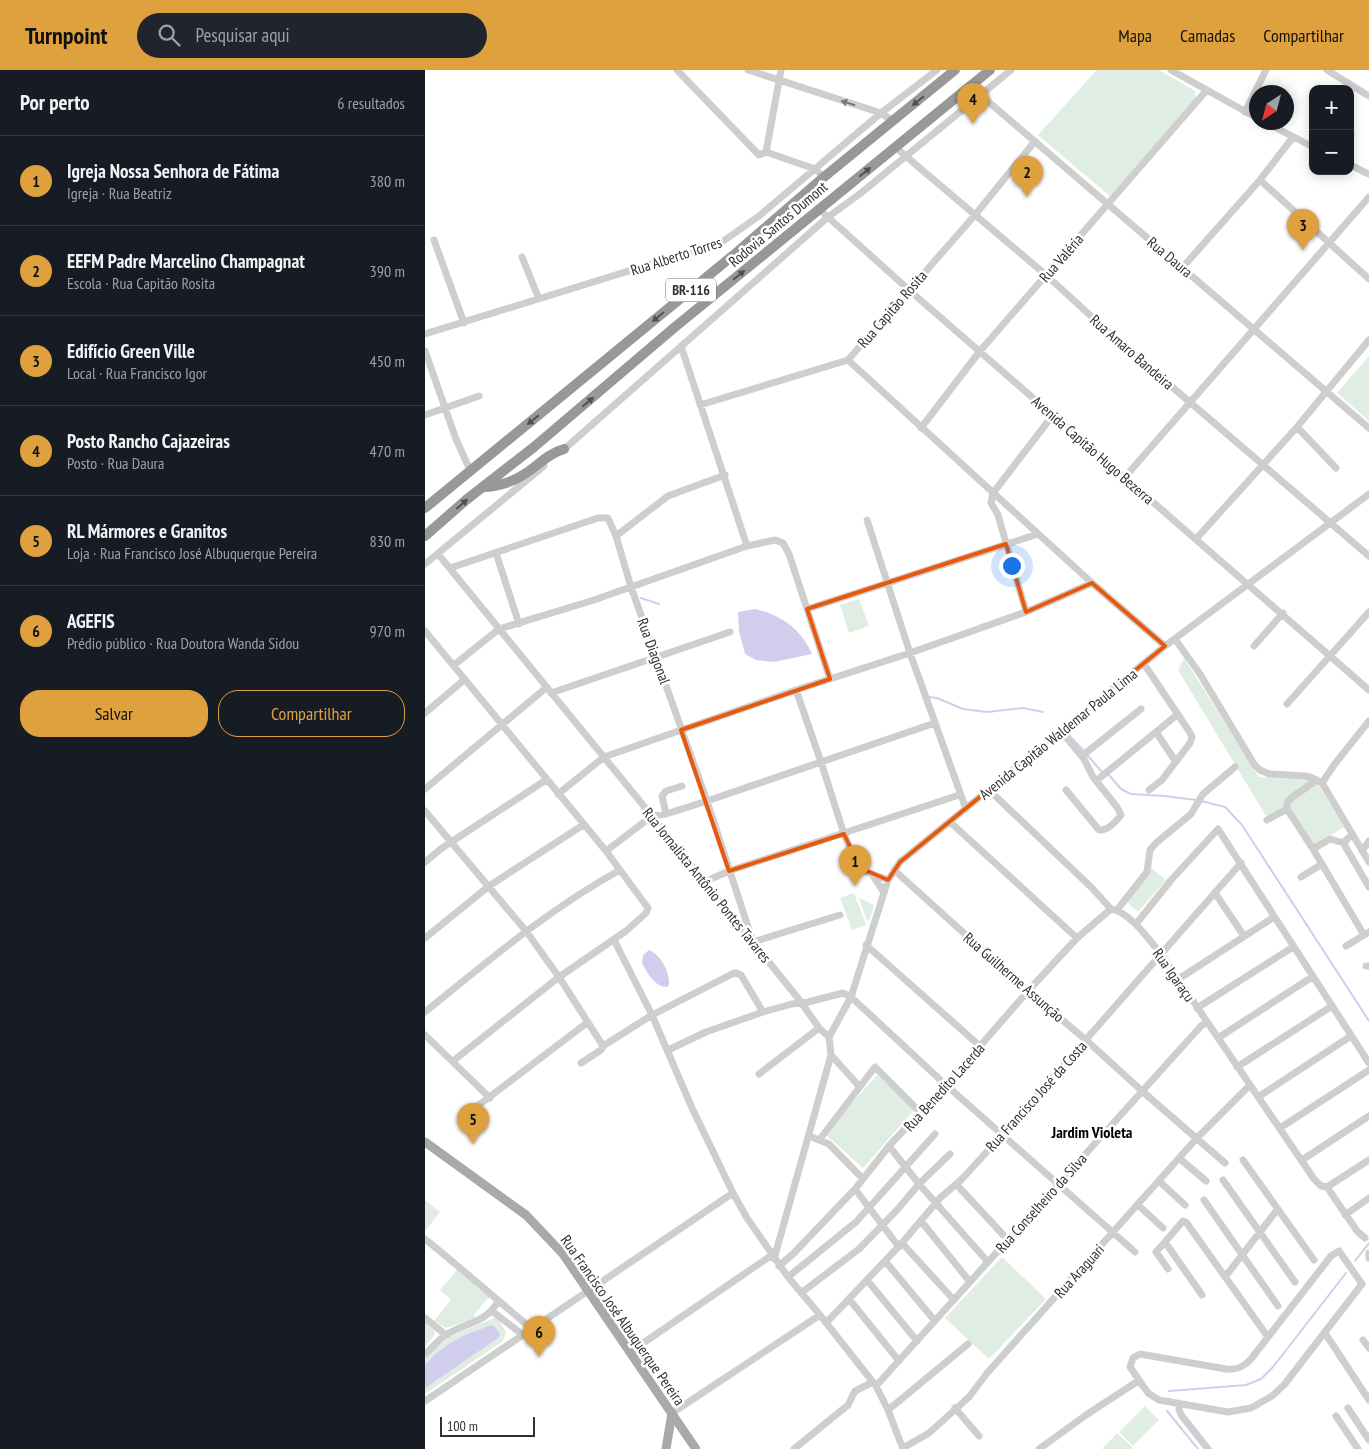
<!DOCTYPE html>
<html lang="pt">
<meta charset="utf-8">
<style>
body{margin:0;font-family:"PT Sans Narrow",sans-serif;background:#20242c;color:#f1f3f6}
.controls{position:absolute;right:15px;top:15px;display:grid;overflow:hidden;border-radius:10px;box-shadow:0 2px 12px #0003}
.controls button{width:45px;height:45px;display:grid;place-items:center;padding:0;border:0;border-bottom:1px solid #363941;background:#171b24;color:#f1f3f6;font:25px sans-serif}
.compass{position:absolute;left:824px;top:15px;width:45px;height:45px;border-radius:50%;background:#171b24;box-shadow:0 2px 12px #0003;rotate:216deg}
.scale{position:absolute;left:15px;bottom:12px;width:95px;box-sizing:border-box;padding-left:5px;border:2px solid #313131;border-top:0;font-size:14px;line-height:18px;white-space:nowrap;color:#313131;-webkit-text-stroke:4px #fff;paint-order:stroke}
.you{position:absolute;left:586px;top:495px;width:18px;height:18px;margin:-12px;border:4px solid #fff;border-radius:50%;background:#1a73e8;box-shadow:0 0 0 8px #1a73e833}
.badge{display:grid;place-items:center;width:32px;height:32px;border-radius:50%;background:#dea13e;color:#111;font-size:16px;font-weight:700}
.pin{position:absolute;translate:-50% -41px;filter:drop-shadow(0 1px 2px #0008)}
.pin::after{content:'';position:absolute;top:26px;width:18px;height:15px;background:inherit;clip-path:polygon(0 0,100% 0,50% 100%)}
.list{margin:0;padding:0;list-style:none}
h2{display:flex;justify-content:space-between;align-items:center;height:65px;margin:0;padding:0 20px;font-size:21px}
h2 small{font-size:16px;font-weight:400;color:#9ea1a6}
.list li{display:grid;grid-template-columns:32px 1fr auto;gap:15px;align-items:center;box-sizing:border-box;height:90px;padding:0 20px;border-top:1px solid #363941}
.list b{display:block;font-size:19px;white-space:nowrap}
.list p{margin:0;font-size:16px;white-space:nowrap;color:#9ea1a6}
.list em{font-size:16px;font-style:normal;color:#9ea1a6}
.actions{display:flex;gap:10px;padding:15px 20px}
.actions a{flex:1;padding:11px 0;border:1px solid #dea13e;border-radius:20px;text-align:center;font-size:18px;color:#dea13e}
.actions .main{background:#dea13e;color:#111}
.icon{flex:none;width:28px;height:28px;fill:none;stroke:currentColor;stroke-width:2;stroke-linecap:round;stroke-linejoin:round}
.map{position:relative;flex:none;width:944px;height:1379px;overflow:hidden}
header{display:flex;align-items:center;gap:30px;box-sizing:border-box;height:70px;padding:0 25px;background:#dea13e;color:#111}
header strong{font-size:24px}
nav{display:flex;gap:28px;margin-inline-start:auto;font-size:18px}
.search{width:350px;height:45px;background:#20242c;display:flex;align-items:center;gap:12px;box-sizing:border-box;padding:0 18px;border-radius:28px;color:#9ea1a6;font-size:19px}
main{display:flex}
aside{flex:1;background:#171b24}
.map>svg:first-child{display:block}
.green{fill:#e0ede2}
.water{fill:#d0ceec}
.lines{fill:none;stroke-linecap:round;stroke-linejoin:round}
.stream{stroke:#d0ceec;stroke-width:2}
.minor{stroke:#cecece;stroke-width:7}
.major{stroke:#a9a9a9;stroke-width:9}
.highway{stroke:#989898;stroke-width:10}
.oneway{fill:#505050}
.oneway2{fill:#787878}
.marked{fill:none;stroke:#e8590c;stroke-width:4;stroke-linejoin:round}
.labels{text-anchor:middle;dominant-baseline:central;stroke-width:5;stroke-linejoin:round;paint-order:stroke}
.shield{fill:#fff;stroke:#6f6f6f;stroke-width:1}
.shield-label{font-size:14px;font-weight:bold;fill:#313131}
.street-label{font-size:15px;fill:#313131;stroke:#fff}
.neighbourhood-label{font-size:16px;font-weight:bold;fill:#000;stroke:#fff}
</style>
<header>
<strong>Turnpoint</strong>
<div class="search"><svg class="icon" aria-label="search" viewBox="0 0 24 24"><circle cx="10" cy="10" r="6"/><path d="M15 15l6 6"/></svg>Pesquisar aqui</div>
<nav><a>Mapa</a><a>Camadas</a><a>Compartilhar</a></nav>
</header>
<main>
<aside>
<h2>Por perto<small>6 resultados</small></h2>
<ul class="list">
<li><span class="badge">1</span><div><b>Igreja Nossa Senhora de Fátima</b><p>Igreja · Rua Beatriz</p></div><em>380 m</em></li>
<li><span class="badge">2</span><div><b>EEFM Padre Marcelino Champagnat</b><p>Escola · Rua Capitão Rosita</p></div><em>390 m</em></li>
<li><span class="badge">3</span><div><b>Edifício Green Ville</b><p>Local · Rua Francisco Igor</p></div><em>450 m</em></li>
<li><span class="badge">4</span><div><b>Posto Rancho Cajazeiras</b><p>Posto · Rua Daura</p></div><em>470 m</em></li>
<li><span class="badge">5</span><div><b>RL Mármores e Granitos</b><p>Loja · Rua Francisco José Albuquerque Pereira</p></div><em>830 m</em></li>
<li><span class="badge">6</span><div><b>AGEFIS</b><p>Prédio público · Rua Doutora Wanda Sidou</p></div><em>970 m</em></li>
</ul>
<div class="actions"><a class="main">Salvar</a><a>Compartilhar</a></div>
</aside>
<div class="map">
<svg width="944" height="1379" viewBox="0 0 944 1379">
<rect width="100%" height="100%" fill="#fff"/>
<!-- green -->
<path class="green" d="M 672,0 L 734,0 L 770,21 L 771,28 L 685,126 L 613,65 Z
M 944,286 L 944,351 L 912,323 Z
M 434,529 L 444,556 L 424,563 L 415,535 Z
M 759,588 L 834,707 L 884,710 L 894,716 L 919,757 L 889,776 L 863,736 L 841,746 L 753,600 Z
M 725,797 L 741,810 L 713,842 L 697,828 Z
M 429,823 L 441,855 L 427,860 L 415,828 Z
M 434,828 L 449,835 L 445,849 L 442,851 Z
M 452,1005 L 490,1039 L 438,1098 L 400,1064 Z
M 0,1130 L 15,1142 L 0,1161 Z
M 577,1187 L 621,1229 L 564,1289 L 520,1248 Z
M 32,1200 L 64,1227 L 64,1229 L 61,1230 L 49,1245 L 50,1249 L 21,1258 L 9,1251 L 26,1230 L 15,1220 Z
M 69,1248 L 73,1248 L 81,1262 L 78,1271 L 0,1324 L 0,1318 L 66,1255 C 37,1266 21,1271 0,1295 L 0,1289 L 2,1286 L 24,1267 Z
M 0,1252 L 9,1260 L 10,1264 L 0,1277 Z
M 720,1336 L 734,1350 L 708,1376 L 694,1362 Z
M 692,1363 L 709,1379 L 677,1379 Z"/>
<!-- water -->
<path class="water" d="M 330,539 C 356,545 376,559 387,584 L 349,592 L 331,590 L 320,584 L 314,561 L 313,542 Z
M 224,880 C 236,885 245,902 244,915 L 242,917 C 230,917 222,903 217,893 L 218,885 Z
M 66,1255 L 69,1256 L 75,1264 L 73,1268 L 0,1318 L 0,1295 C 21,1271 37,1266 66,1255 Z"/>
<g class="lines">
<!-- stream -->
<path class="stream" d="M 216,528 L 234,534
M 504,627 L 512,628 L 538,639 L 562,642 L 598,638 L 618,642
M 642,663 L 659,681
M 663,686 L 677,702
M 684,705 L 696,719 L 706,724 L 739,726 L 771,730
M 776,731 L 800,737 L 817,755 L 944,951
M 930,1191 L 944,1173
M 744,1321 L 821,1315 L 836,1309 L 848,1297 L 921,1203
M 742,1341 L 773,1379"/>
<!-- minor -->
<path class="minor" d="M 252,0 L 334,85 L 341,82 L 390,99 L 399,107
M 323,0 L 456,43 L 468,51
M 746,0 L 832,48
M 902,0 L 944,26
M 545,16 L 944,358
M 820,42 L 841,0
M 840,52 L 888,77
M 470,77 L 621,205 L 689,267 L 944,486
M 341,82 L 356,0
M 925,95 L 944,104
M 835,110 L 944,209
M 394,139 L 484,220 L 944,620
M 9,170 L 39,253
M 97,187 L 114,229
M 757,198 L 835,110 L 868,67
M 0,264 L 297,172 L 334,146 L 456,43 L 512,0
M 256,276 L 322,476
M 0,281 L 31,369 L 45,400
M 423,290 L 667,513 L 740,576
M 275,335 L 423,290 L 550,145 L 610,71
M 0,345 L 54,326
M 872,357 L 911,398
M 496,358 L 555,281 L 781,21
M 137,381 L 403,147 L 436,123 L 586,0
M 700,407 L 944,127
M 442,450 L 485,583 L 541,739
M 191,466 L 243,426 L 300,405
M 771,469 L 872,357 L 944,270
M 71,483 L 94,554
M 13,484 L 227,746 L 376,932 L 394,958 L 404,967 L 406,985 L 349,1189
M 0,494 L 119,396
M 25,498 L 173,448 L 183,448 L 191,466 L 206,517 L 282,731 L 328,872 L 415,845
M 382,539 L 613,464
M 601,542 L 573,445 L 566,433 L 568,423 L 628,345
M 0,561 L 181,781 L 223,838 L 221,843 L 201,861 L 134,907 L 28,991
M 750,569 L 775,604 L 829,694 L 835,700 L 844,704 L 880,706 L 885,707 L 897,713 L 944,792
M 829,576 L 858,543
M 719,594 L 764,661 L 767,667 L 765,673 L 737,710 L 724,720
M 29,595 L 74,559 L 169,530 L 322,476 L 350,470 L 358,473 L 364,484 L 405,609
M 371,620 L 396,692 L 419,764 L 431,792 L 437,800 L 463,810
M 126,623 L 305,562
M 862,634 L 944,542
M 0,643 L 40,609
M 636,661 L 659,689 L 668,707 L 692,737 L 696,745 C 691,752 682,761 674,760 L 641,720
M 731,662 L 751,692
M 657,686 L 716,639
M 671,711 L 753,644
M 897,713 L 909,695 L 944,651
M 0,719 L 122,617
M 564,720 L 667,818 L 686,839 C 704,841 725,871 736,884 L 889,1109 L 896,1116 L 902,1117
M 133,724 L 179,687 L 371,620 L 485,583 L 601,542 L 667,513
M 862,739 L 888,779 L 939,865
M 0,741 L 101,861 L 134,907 L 178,976
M 241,744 L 237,726 L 241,721 L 257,716
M 842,750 L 862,739 L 862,733 L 866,728 L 892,710
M 525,752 L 652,868
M 927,765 L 920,771 L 920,776 L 944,817
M 888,779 L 905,769 L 919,773
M 181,781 L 227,746 L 241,744 L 282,731 L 510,653
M 937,781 L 944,771
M 0,792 L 17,778 L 121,710
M 469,800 L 603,921 L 661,970 L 717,1021 L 800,1093
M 447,804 L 459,823
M 876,807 L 897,794
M 279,812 L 304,801 L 534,725
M 790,823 L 819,866
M 692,840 L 722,802 L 725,780 L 731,773 L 766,744 L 778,724 L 810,697
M 711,854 L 747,809 L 793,759 L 944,993
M 0,868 L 64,816 L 158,755
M 189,870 L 227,945 L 267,1038 L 308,1123 L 322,1148 L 363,1207 L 395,1245 L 451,1316 L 463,1340 L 478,1379
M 441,875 L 556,977
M 921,876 L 944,862
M 941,896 L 944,896
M 752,910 L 849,847
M 772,938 L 868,877
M 0,942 C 63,891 124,839 195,800
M 0,965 L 65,1028
M 404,967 L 426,927 L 463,810 L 475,792 L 740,576 L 944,424
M 793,968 L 887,907
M 243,980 L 281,962 L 338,942 L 367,934 L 383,932 L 418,923 L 426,927 L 521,1015 L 710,1182
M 406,985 L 434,1016
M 156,993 L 176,980 L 178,976 L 227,945 L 307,904 L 311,903 L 316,905 L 338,942
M 812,997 L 907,936
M 334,1004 L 394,958
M 833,1027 L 926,966
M 46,1041 L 163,952
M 855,1058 L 944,1000
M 384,1066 L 404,1074 L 438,1109
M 395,1069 L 450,997 L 496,1043
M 464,1076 L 494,1114 L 563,1192
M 754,1088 L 781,1111
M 818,1090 L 889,1190
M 877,1090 L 944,1046
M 798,1110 L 870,1212
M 734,1111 L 760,1135
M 531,1114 L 583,1170
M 902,1117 L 932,1161 L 940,1168
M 902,1117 L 944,1090
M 430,1119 L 474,1177
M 779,1130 L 853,1236
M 713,1135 L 738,1158
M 920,1145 L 944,1128
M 496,1151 L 545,1212
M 0,1169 C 36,1198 71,1229 107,1259
M 740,1172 L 731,1182 L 743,1199
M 477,1173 L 529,1230
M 914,1181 L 937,1214 L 859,1315 L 847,1326 L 826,1338 L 803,1342 L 734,1330 L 723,1323 L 705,1297 L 708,1288 L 715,1284 L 801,1299 C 812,1300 819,1297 826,1289 L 906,1186 Z
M 944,1183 L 944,1188
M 460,1191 L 510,1251
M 354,1196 L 368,1184 L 430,1119 L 464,1076 L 521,1015 L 603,921 L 652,868 L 686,839
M 363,1207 L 431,1152 L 510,1064
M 800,1207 L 852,1140
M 442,1210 L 492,1271
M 376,1223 L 434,1179 L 472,1140 L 494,1114 L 525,1084
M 777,1225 L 740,1172 L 758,1151 L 761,1152 L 843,1267
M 424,1229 L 474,1291
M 67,1241 L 98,1265
M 0,1248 L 21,1265
M 401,1253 L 477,1173 L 515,1128 L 537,1109 L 578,1064 L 816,793
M 900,1263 L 944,1330
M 938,1270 L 944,1278
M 205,1282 L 347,1185
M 0,1284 C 7,1278 13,1270 21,1265 C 39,1253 62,1253 73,1231
M 451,1316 L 776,956 L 782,952
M 0,1331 L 308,1123
M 754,1334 L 754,1340 L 757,1346 L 783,1379
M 530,1338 L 554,1366
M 923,1338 L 944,1370
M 463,1340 L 543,1274
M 247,1343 L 395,1245
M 911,1346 L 933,1379
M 478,1378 L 504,1363 L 544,1327 L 563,1302 L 771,1069 L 825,1015
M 369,1379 L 423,1335 L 430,1321 L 448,1312
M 614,1379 L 661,1345 L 713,1311"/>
<!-- major -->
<path class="major" d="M 0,1072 L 101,1145 L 138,1184 L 271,1379
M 241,1379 L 247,1343"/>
<!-- highway -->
<path class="highway" d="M 60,417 C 73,416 87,412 98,405 C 113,396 122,384 139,379
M 0,438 L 311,183 L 399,107 L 530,0
M 0,466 L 41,430 L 109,377 L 250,257 L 565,0"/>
</g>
<!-- one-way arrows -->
<defs><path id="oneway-solid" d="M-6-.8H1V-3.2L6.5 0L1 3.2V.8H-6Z" transform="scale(1.25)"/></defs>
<g class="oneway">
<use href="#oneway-solid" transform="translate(493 31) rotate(141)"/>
<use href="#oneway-solid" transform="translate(440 102) rotate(-39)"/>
<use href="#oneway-solid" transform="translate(314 205) rotate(-39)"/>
<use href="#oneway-solid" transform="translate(233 247) rotate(141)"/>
<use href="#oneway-solid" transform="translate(163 332) rotate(-40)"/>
<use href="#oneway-solid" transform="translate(108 350) rotate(141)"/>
<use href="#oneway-solid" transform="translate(37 434) rotate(-41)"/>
</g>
<use class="oneway2" href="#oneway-solid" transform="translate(423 33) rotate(-162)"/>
<!-- marked area -->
<path class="marked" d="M 581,474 L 601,542 L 667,513 L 740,576 L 475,792 L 463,810 L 435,798 L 419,764 L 304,801 L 256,660 L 405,609 L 382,539 Z"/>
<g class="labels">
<!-- shield labels -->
<rect class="shield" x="241" y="208.5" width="50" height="23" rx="4"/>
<g class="shield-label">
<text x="266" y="220">BR-116</text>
</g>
<!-- street labels -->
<g class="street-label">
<text transform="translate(353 154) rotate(-40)">Rodovia Santos Dumont</text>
<text transform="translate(251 186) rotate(-18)">Rua Alberto Torres</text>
<text transform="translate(745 187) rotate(40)">Rua Daura</text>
<text transform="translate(636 188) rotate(-49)">Rua Valéria</text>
<text transform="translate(467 239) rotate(-49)">Rua Capitão Rosita</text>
<text transform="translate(707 282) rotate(41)">Rua Amaro Bandeira</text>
<text transform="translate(668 380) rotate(41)">Avenida Capitão Hugo Bezerra</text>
<text transform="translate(229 581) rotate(70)">Rua Diagonal</text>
<text transform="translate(633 664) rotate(-39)">Avenida Capitão Waldemar Paula Lima</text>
<text transform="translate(282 815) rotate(51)">Rua Jornalista Antônio Pontes Tavares</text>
<text transform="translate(749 905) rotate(55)">Rua Igaraçu</text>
<text transform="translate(589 907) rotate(41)">Rua Guilherme Assunção</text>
<text transform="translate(519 1017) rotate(-48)">Rua Benedito Lacerda</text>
<text transform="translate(611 1026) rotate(-48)">Rua Francisco José da Costa</text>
<text transform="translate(616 1133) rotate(-48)">Rua Conselheiro da Silva</text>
<text transform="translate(654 1201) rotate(-48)">Rua Araguari</text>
<text transform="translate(198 1250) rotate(55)">Rua Francisco José Albuquerque Pereira</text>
</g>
<!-- neighbourhood labels -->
<g class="neighbourhood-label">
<text x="667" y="1062">Jardim Violeta</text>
</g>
</g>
</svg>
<div class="controls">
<button>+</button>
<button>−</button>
</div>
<svg class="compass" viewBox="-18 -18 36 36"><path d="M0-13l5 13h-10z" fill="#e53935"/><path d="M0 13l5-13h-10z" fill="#9ea1a6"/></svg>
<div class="scale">100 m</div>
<div class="you"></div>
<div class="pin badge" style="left:430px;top:816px">1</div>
<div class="pin badge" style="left:602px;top:127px">2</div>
<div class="pin badge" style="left:878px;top:180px">3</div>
<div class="pin badge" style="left:548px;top:54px">4</div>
<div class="pin badge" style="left:48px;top:1074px">5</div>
<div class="pin badge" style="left:114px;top:1287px">6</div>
</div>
</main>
